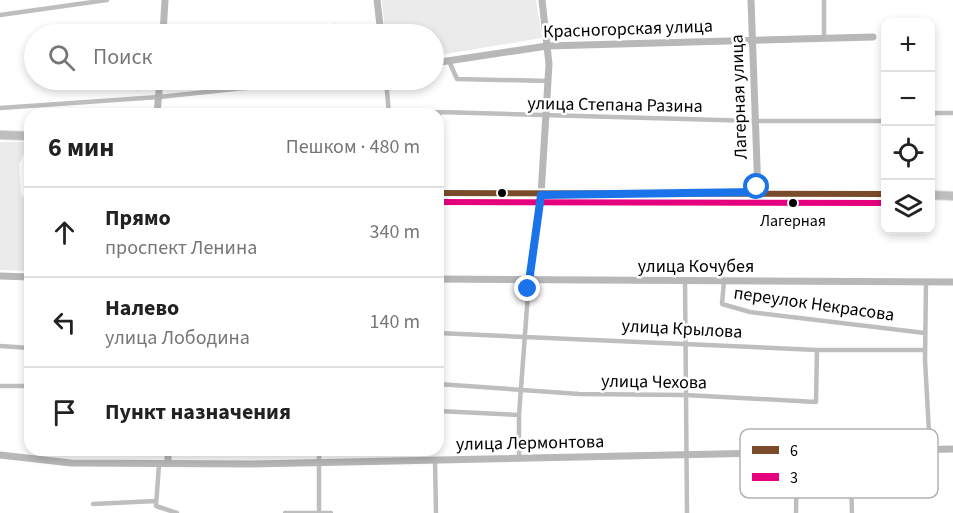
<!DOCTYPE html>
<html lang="ru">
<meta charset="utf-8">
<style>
body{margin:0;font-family:"Source Sans 3",sans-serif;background:#f2f2f2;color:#222}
.controls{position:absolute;right:18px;top:18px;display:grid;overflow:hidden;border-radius:12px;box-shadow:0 3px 9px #0003}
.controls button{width:54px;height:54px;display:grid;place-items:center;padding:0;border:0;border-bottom:2px solid #e0e0e0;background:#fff;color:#222;font:30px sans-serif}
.stop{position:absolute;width:18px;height:18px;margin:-14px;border:4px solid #1a73e8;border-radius:50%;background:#fff}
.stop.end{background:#1a73e8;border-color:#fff;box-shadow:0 2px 6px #0008}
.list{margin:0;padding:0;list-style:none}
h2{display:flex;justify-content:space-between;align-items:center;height:78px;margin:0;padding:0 24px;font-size:26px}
h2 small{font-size:20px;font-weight:400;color:#767676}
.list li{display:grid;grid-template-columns:39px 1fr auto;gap:18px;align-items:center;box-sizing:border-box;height:90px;padding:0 24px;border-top:2px solid #e0e0e0}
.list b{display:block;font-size:22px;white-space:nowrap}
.list p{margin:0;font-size:20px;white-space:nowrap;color:#767676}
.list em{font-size:20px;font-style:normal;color:#767676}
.icon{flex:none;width:33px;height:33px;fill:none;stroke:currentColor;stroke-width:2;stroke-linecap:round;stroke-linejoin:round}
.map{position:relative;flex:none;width:953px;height:513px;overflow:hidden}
.search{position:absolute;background:#fff;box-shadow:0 3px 9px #0003;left:24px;top:24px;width:420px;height:66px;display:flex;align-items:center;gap:15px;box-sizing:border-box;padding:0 21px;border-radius:33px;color:#767676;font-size:22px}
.panel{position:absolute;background:#fff;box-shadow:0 3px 9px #0003;left:24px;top:108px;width:420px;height:348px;border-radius:18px}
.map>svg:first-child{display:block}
.green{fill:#ebebeb}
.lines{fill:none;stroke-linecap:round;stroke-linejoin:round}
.primary-casing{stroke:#dbdbdb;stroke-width:10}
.street{stroke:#bebebe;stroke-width:4.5}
.secondary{stroke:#b8b8b8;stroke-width:7}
.primary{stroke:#bebebe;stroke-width:8}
.bus-1-casing{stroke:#fff;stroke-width:10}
.bus-2-casing{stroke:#fff;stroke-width:10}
.bus-1{stroke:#7a4b2a;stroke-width:6}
.bus-2{stroke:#e5007d;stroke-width:6}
.route{stroke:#1a73e8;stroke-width:8}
.bus-dot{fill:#000;stroke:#fff;stroke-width:2}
.labels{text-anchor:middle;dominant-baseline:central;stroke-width:5;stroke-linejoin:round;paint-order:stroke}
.bus-label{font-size:16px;fill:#000;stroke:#fff}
.street-label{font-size:18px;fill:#000;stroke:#fff}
.key{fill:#fff;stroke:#b2b2b2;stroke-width:1.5}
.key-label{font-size:16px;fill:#000}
</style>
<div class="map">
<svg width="953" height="513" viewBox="0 0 953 513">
<rect width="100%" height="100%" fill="#fff"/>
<!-- green -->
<path class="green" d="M 382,0 L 536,0 L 542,38 L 434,56 L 434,34 L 385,34 Z
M 0,142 L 30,142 L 19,164 L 21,194 L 30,203 L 30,271 L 0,270 Z"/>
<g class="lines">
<defs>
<path id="primary" d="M 0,135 L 30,136
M 438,193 L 886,194
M 930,195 L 953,196"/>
</defs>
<!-- primary casing -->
<use href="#primary" class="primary-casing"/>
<!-- street -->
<path class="street" d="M 824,0 L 824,38
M 0,15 L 107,0
M 267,34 L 336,26 L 337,34
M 449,61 L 457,79 L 548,81
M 386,80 L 389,114
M 0,108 L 159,97 L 321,80
M 380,114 L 439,112 L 755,121 L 886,121
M 930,116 L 936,113 L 953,113
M 438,137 L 439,112
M 685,280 L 687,513
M 724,281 L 722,304 L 750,312 L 925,333
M 926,282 L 925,360 L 930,450
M 438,333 L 817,350 L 925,350
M 0,346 L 30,348
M 438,384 L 579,394 L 685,395 L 816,402 L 817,350
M 0,386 L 30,386
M 438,411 L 519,415
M 319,450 L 319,511
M 850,451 L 852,513
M 519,459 L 519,415 L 529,280 L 541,195
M 435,460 L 436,513
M 159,465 L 156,506 L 177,513
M 93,504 L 156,501
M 285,513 L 331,513
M 796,513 L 797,452"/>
<!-- secondary -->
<path class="secondary" d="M 377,0 L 381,34
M 751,0 L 758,193
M 163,34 L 165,0
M 434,63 L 547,46 L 873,37
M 157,114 L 160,80
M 541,195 L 549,64 L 542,0
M 0,276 L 30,277
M 438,279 L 953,282
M 168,450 L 168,464
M 0,455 L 71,463 L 250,464 L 953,449"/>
<!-- primary -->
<use href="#primary" class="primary"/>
<defs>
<path id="bus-1" d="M 438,193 L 886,194"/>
<path id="bus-2" d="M 438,202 L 886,203"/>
</defs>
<!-- bus-1 casing -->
<use href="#bus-1" class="bus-1-casing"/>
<!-- bus-2 casing -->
<use href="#bus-2" class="bus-2-casing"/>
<!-- bus-1 -->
<use href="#bus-1" class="bus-1"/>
<!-- bus-2 -->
<use href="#bus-2" class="bus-2"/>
</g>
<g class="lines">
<!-- route -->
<path class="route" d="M 528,289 L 541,195 L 758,192 L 757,187"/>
</g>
<!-- markers -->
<g class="bus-dot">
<circle cx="502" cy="193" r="5"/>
<circle cx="793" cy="203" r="5"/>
</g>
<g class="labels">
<!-- bus labels -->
<g class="bus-label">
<text x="793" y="221">Лагерная</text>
</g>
<!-- street labels -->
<g class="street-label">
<text transform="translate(628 29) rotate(-2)">Красногорская улица</text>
<text transform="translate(739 97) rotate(-92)">Лагерная улица</text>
<text transform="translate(615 105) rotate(1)">улица Степана Разина</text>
<text x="696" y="266">улица Кочубея</text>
<text transform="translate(814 304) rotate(8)">переулок Некрасова</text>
<text transform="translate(682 329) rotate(3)">улица Крылова</text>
<text transform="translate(654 382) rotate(1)">улица Чехова</text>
<text transform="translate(530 443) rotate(-1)">улица Лермонтова</text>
</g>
</g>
<!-- legend -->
<rect x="740" y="429" width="198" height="69" rx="9" class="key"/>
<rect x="752" y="446" width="27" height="8" fill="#7a4b2a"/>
<rect x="752" y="473" width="27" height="8" fill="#e5007d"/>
<g class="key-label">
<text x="790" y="456">6</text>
<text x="790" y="483">3</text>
</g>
</svg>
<div class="controls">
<button>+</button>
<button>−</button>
<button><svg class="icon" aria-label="locate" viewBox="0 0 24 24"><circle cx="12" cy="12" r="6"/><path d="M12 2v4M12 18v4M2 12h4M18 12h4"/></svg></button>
<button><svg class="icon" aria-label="layers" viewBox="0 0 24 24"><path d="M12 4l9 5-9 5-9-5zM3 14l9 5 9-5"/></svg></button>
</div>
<div class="stop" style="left:757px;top:187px"></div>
<div class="stop end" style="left:528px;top:289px"></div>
<div class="search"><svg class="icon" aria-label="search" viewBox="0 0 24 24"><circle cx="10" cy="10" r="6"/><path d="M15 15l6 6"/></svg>Поиск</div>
<section class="panel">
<h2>6 мин<small>Пешком · 480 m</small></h2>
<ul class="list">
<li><svg class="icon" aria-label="ahead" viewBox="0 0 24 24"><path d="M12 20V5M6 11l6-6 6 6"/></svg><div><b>Прямо</b><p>проспект Ленина</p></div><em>340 m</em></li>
<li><svg class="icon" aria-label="left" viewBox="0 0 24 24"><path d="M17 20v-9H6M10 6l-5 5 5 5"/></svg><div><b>Налево</b><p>улица Лободина</p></div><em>140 m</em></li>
<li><svg class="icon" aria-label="arrive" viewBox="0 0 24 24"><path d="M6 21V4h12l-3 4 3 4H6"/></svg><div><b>Пункт назначения</b></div></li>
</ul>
</section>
</div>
